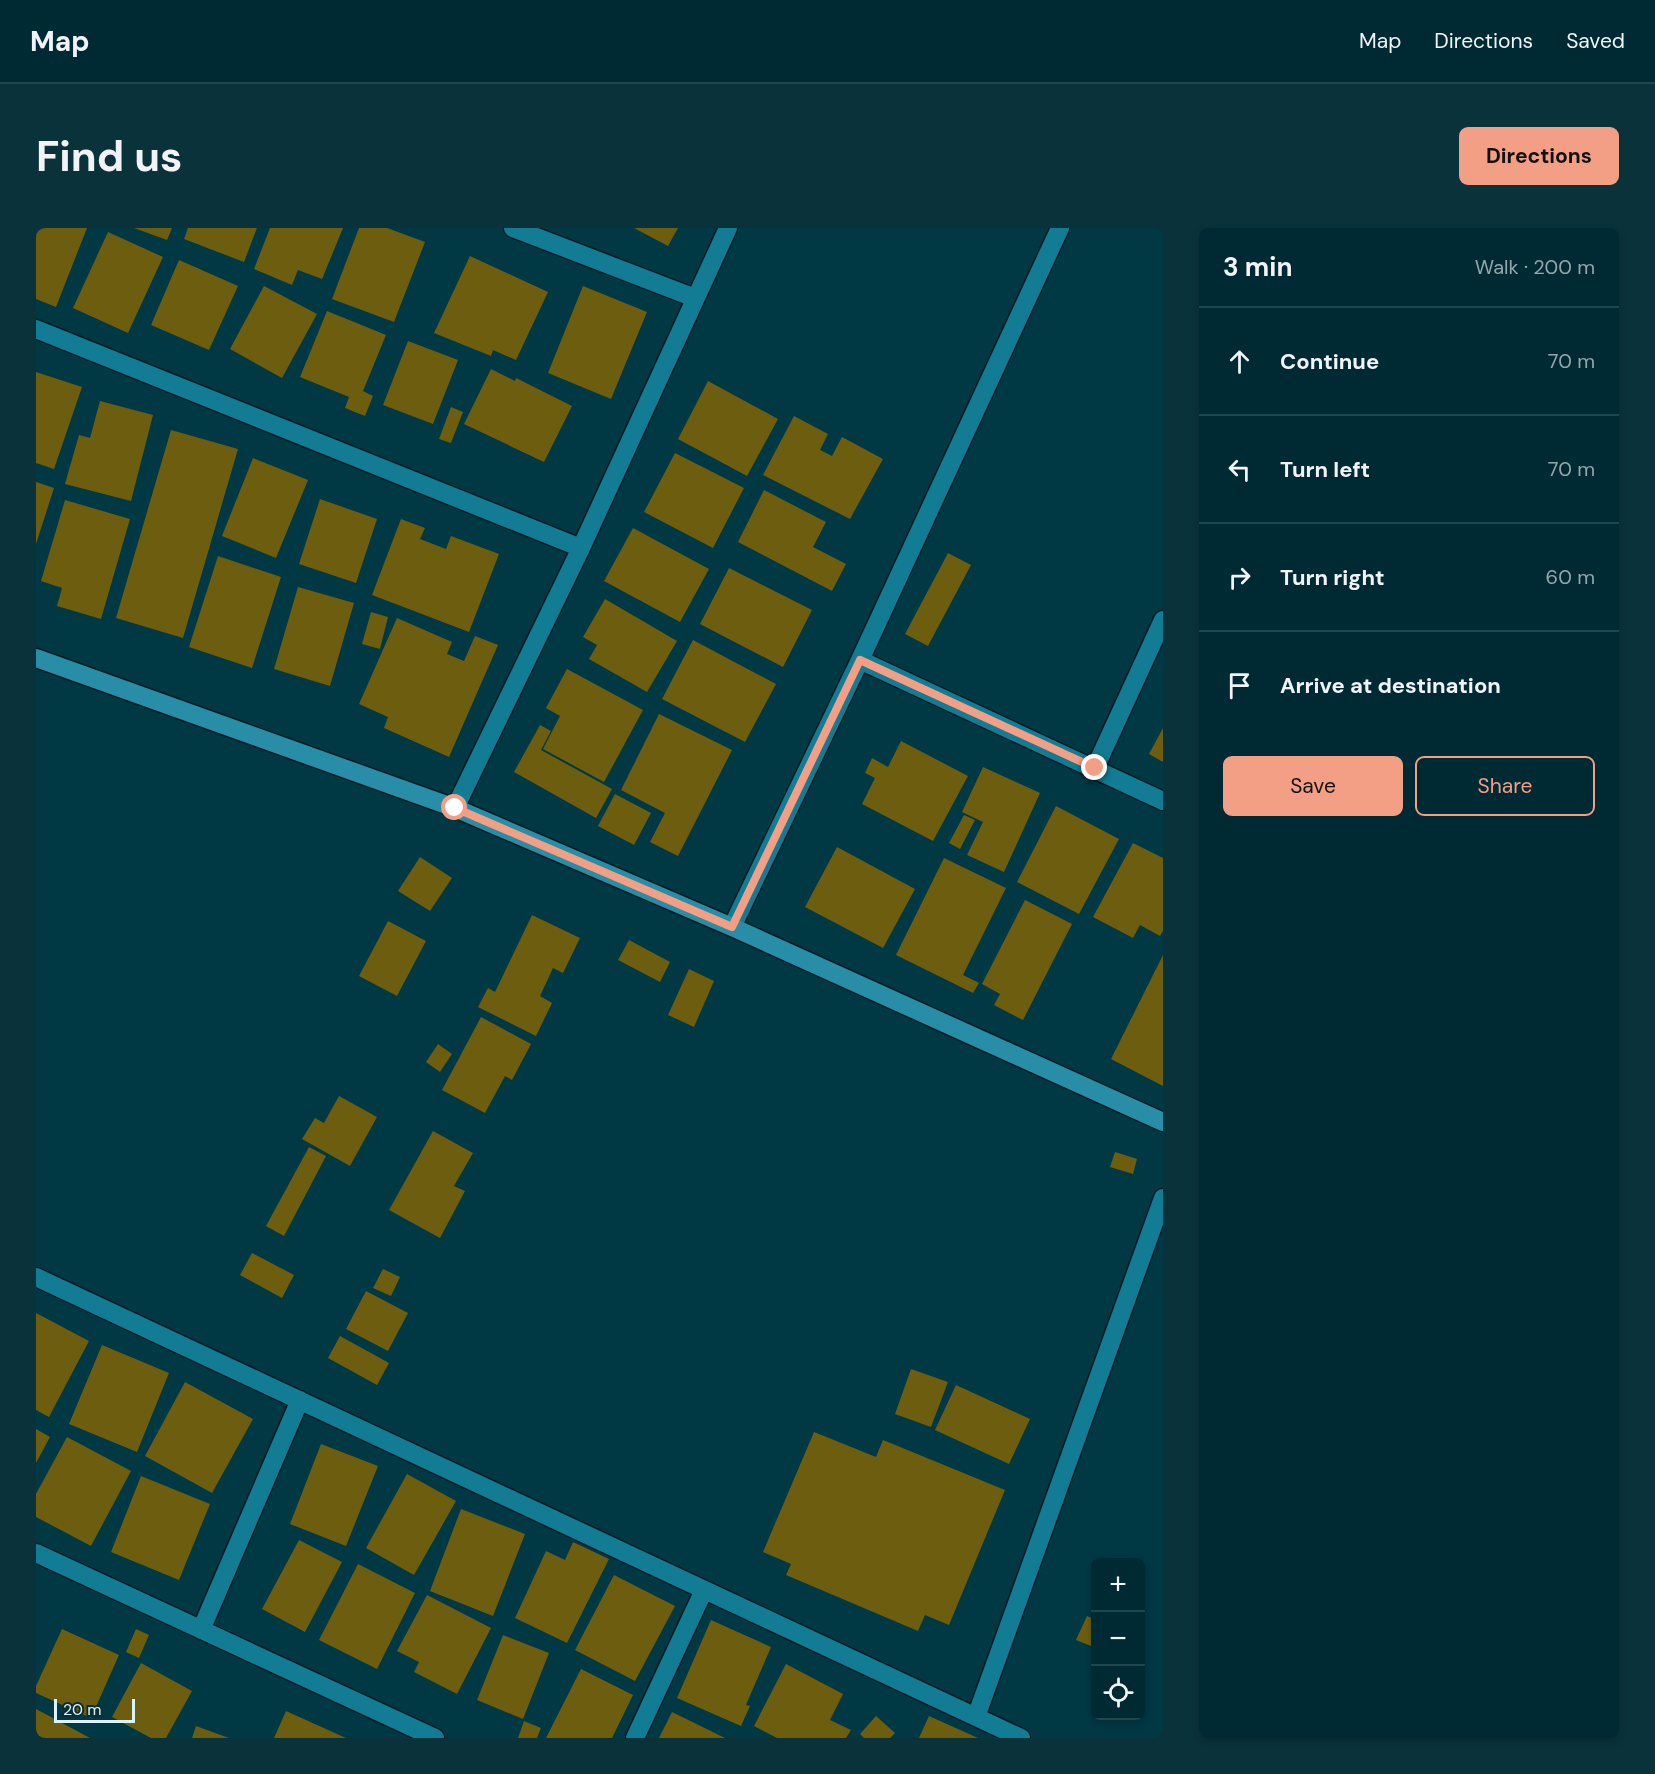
<!DOCTYPE html>
<meta charset="utf-8">
<style>
body{margin:0;font-family:"DM Sans",sans-serif;background:#0a323b;color:#f1f3f6}
.controls{position:absolute;right:18px;bottom:18px;display:grid;overflow:hidden;border-radius:9px;box-shadow:0 3px 9px #0003}
.controls button{width:54px;height:54px;display:grid;place-items:center;padding:0;border:0;border-bottom:2px solid #22464e;background:#002a33;color:#f1f3f6;font:30px sans-serif}
.scale{position:absolute;left:18px;bottom:15px;width:81px;box-sizing:border-box;padding-left:6px;border:3px solid #dbf4fc;border-top:0;font-size:16px;line-height:21px;white-space:nowrap;color:#dbf4fc;-webkit-text-stroke:4px #0e2c34;paint-order:stroke}
.stop{position:absolute;width:18px;height:18px;margin:-14px;border:4px solid #f39f85;border-radius:50%;background:#fff}
.stop.end{background:#f39f85;border-color:#fff;box-shadow:0 2px 6px #0008}
.list{margin:0;padding:0;list-style:none}
h2{display:flex;justify-content:space-between;align-items:center;height:78px;margin:0;padding:0 24px;font-size:26px}
h2 small{font-size:20px;font-weight:400;color:#95a7ac}
.list li{display:grid;grid-template-columns:39px 1fr auto;gap:18px;align-items:center;box-sizing:border-box;height:108px;padding:0 24px;border-top:2px solid #22464e}
.list b{display:block;font-size:22px;white-space:nowrap}
.list em{font-size:20px;font-style:normal;color:#95a7ac}
.actions{display:flex;gap:12px;padding:18px 24px}
.actions a{flex:1;padding:14px 0;border:2px solid #f39f85;border-radius:9px;text-align:center;font-size:21px;color:#f39f85}
.actions .main{background:#f39f85;color:#111}
.icon{flex:none;width:33px;height:33px;fill:none;stroke:currentColor;stroke-width:2;stroke-linecap:round;stroke-linejoin:round}
.map{position:relative;flex:none;width:1127px;height:1510px;overflow:hidden;border-radius:9px}
header{display:flex;align-items:center;gap:36px;box-sizing:border-box;height:84px;padding:0 30px;background:#002a33;border-bottom:2px solid #22464e}
header strong{font-size:28px}
nav{display:flex;gap:33px;margin-inline-start:auto;font-size:21px}
.intro{display:flex;align-items:center;justify-content:space-between;box-sizing:border-box;height:144px;padding:0 36px}
h1{margin:0;font-size:42px}
.button{padding:15px 27px;border-radius:9px;background:#f39f85;color:#111;font-size:21px;font-weight:700}
main{display:flex;gap:36px;padding:0 36px}
aside{flex:1;background:#002a33;border-radius:9px;box-shadow:0 3px 9px #0003}
.map>svg:first-child{display:block}
.building{fill:#6d5e0f}
.lines{fill:none;stroke-linecap:round;stroke-linejoin:round}
.street-casing{stroke:#011d25;stroke-width:21}
.secondary-casing{stroke:#011d25;stroke-width:21}
.street{stroke:#117c94;stroke-width:18}
.secondary{stroke:#288ea7;stroke-width:18}
.route{stroke:#f39f85;stroke-width:8}
</style>
<header>
<strong>Map</strong>
<nav><a>Map</a><a>Directions</a><a>Saved</a></nav>
</header>
<div class="intro"><h1>Find us</h1><a class="button">Directions</a></div>
<main>
<div class="map">
<svg width="1127" height="1510" viewBox="0 0 1127 1510">
<rect width="100%" height="100%" fill="#003844"/>
<!-- building -->
<path class="building" d="M 0,0 L 51,0 L 20,79 L 0,71 Z
M 98,0 L 136,0 L 131,12 Z
M 152,0 L 221,0 L 208,34 L 148,11 Z
M 234,0 L 307,0 L 286,51 L 262,42 L 256,57 L 218,41 Z
M 323,0 L 351,0 L 389,14 L 358,94 L 296,71 Z
M 598,0 L 642,0 L 632,18 Z
M 72,4 L 127,29 L 92,105 L 37,80 Z
M 434,28 L 512,64 L 480,132 L 457,122 L 455,128 L 398,105 Z
M 143,32 L 202,58 L 173,122 L 115,97 Z
M 228,58 L 281,86 L 246,150 L 194,121 Z
M 547,58 L 611,84 L 575,171 L 512,145 Z
M 291,83 L 350,107 L 327,163 L 337,168 L 329,188 L 309,180 L 313,169 L 264,149 Z
M 372,113 L 422,132 L 397,196 L 347,177 Z
M 455,141 L 479,153 L 480,150 L 536,178 L 508,234 L 428,196 Z
M 0,144 L 46,159 L 18,241 L 0,235 Z
M 672,153 L 742,191 L 711,248 L 642,211 Z
M 64,173 L 117,187 L 95,273 L 29,256 L 43,207 L 54,210 Z
M 415,179 L 427,184 L 415,215 L 403,211 Z
M 758,188 L 792,206 L 784,222 L 796,228 L 806,209 L 847,231 L 814,291 L 727,247 Z
M 135,202 L 202,221 L 147,410 L 80,390 Z
M 639,225 L 708,260 L 677,320 L 608,284 Z
M 217,230 L 272,252 L 240,330 L 186,308 Z
M 0,254 L 18,260 L 0,316 Z
M 728,262 L 790,294 L 777,319 L 810,336 L 796,363 L 702,314 Z
M 284,271 L 341,291 L 320,355 L 263,336 Z
M 29,272 L 94,291 L 65,391 L 21,378 L 26,360 L 5,353 Z
M 365,291 L 389,300 L 384,311 L 410,321 L 415,308 L 463,326 L 433,404 L 336,367 Z
M 597,300 L 673,341 L 644,394 L 568,353 Z
M 912,325 L 935,337 L 892,418 L 869,406 Z
M 182,328 L 245,349 L 216,440 L 153,419 Z
M 693,340 L 776,382 L 747,439 L 664,396 Z
M 262,359 L 318,375 L 294,458 L 238,441 Z
M 569,371 L 641,413 L 611,464 L 553,431 L 561,417 L 547,409 Z
M 335,384 L 352,389 L 344,421 L 326,416 Z
M 361,390 L 416,414 L 411,426 L 428,433 L 439,408 L 462,417 L 413,529 L 348,500 L 352,489 L 323,476 Z
M 657,412 L 740,456 L 709,514 L 626,471 Z
M 531,441 L 607,482 L 568,554 L 507,521 L 524,488 L 510,480 Z
M 623,486 L 696,522 L 642,628 L 614,614 L 629,585 L 585,562 Z
M 504,497 L 515,503 L 505,522 L 576,561 L 560,590 L 478,544 Z
M 1127,500 L 1127,534 L 1113,526 Z
M 865,513 L 932,548 L 897,613 L 826,576 L 839,550 L 829,545 L 836,530 L 852,539 Z
M 947,539 L 1004,565 L 968,644 L 931,627 L 947,594 L 926,584 Z
M 579,566 L 615,585 L 598,617 L 562,598 Z
M 1020,578 L 1083,611 L 1043,686 L 981,654 Z
M 928,587 L 939,592 L 924,621 L 913,615 Z
M 1097,615 L 1127,630 L 1127,703 L 1124,708 L 1104,697 L 1097,710 L 1057,689 Z
M 801,619 L 879,661 L 847,720 L 769,679 Z
M 384,629 L 416,650 L 394,683 L 362,663 Z
M 908,630 L 970,660 L 927,747 L 943,755 L 937,765 L 860,727 Z
M 989,672 L 1036,696 L 987,792 L 958,777 L 964,766 L 946,756 Z
M 496,687 L 544,710 L 527,745 L 517,740 L 504,768 L 516,775 L 500,808 L 442,779 L 452,760 L 459,764 Z
M 352,693 L 390,713 L 361,768 L 323,748 Z
M 593,712 L 634,734 L 624,754 L 582,732 Z
M 1127,727 L 1127,858 L 1075,831 Z
M 653,741 L 678,753 L 658,799 L 632,787 Z
M 445,789 L 495,816 L 476,852 L 469,848 L 449,885 L 406,862 Z
M 402,816 L 416,826 L 404,844 L 390,834 Z
M 303,868 L 341,889 L 314,938 L 266,911 L 279,890 L 288,895 Z
M 397,903 L 437,925 L 418,958 L 429,963 L 404,1010 L 353,982 Z
M 273,919 L 290,928 L 248,1008 L 230,998 Z
M 1079,924 L 1101,931 L 1097,946 L 1074,939 Z
M 216,1025 L 258,1047 L 246,1070 L 204,1047 Z
M 347,1041 L 364,1049 L 355,1068 L 337,1060 Z
M 330,1063 L 372,1085 L 352,1123 L 310,1101 Z
M 0,1085 L 53,1113 L 13,1189 L 0,1182 Z
M 304,1108 L 353,1135 L 341,1157 L 292,1130 Z
M 66,1117 L 133,1145 L 101,1224 L 33,1196 Z
M 875,1141 L 912,1154 L 895,1199 L 859,1186 Z
M 149,1154 L 217,1191 L 176,1265 L 109,1228 Z
M 920,1157 L 994,1191 L 973,1236 L 899,1202 Z
M 0,1201 L 14,1209 L 0,1235 Z
M 778,1204 L 840,1229 L 847,1212 L 969,1262 L 913,1397 L 889,1387 L 882,1403 L 750,1347 L 755,1336 L 727,1324 Z
M 31,1209 L 95,1243 L 55,1318 L 0,1289 L 0,1266 Z
M 285,1216 L 342,1238 L 310,1318 L 254,1296 Z
M 371,1246 L 420,1273 L 378,1347 L 330,1320 Z
M 105,1248 L 174,1276 L 143,1352 L 75,1324 Z
M 425,1281 L 489,1306 L 457,1388 L 394,1363 Z
M 263,1312 L 306,1334 L 269,1404 L 226,1381 Z
M 537,1314 L 573,1331 L 531,1415 L 479,1390 L 510,1323 L 529,1332 Z
M 322,1336 L 379,1365 L 341,1441 L 283,1412 Z
M 578,1347 L 639,1378 L 599,1453 L 539,1422 Z
M 391,1367 L 455,1400 L 421,1466 L 378,1444 L 383,1434 L 361,1423 Z
M 1051,1388 L 1060,1392 L 1060,1420 L 1040,1412 Z
M 675,1392 L 735,1419 L 710,1477 L 714,1478 L 705,1498 L 641,1470 Z
M 26,1401 L 83,1427 L 55,1490 L 0,1465 L 0,1458 Z
M 100,1401 L 113,1407 L 103,1430 L 90,1424 Z
M 467,1407 L 513,1425 L 487,1491 L 441,1472 Z
M 105,1435 L 156,1463 L 130,1510 L 115,1510 L 76,1489 Z
M 750,1436 L 807,1466 L 794,1492 L 815,1502 L 810,1510 L 741,1510 L 718,1498 Z
M 545,1441 L 597,1467 L 576,1510 L 510,1510 Z
M 0,1481 L 54,1510 L 0,1510 Z
M 250,1483 L 310,1510 L 238,1510 Z
M 636,1484 L 689,1510 L 623,1510 Z
M 840,1488 L 859,1505 L 854,1510 L 828,1510 L 824,1506 Z
M 893,1488 L 942,1510 L 883,1510 Z
M 488,1493 L 505,1500 L 501,1510 L 482,1510 Z
M 160,1498 L 193,1510 L 156,1510 Z"/>
<g class="lines">
<defs>
<path id="street" d="M 477,0 L 659,70
M 0,101 L 545,320
M 824,432 L 1127,573
M 1059,540 L 1127,392
M 419,580 L 545,320 L 692,0
M 696,699 L 824,432 L 1024,0
M 0,1049 L 985,1510
M 0,1325 L 399,1510
M 165,1402 L 264,1172
M 940,1489 L 1127,970
M 599,1510 L 668,1362"/>
<path id="secondary" d="M 0,430 L 419,580 L 696,699 L 1127,894"/>
</defs>
<!-- street casing -->
<use href="#street" class="street-casing"/>
<!-- secondary casing -->
<use href="#secondary" class="secondary-casing"/>
<!-- street -->
<use href="#street" class="street"/>
<!-- secondary -->
<use href="#secondary" class="secondary"/>
</g>
<g class="lines">
<!-- route -->
<path class="route" d="M 419,580 L 696,699 L 824,432 L 1059,540"/>
</g>
</svg>
<div class="controls">
<button>+</button>
<button>−</button>
<button><svg class="icon" aria-label="locate" viewBox="0 0 24 24"><circle cx="12" cy="12" r="6"/><path d="M12 2v4M12 18v4M2 12h4M18 12h4"/></svg></button>
</div>
<div class="scale">20 m</div>
<div class="stop" style="left:419px;top:580px"></div>
<div class="stop end" style="left:1059px;top:540px"></div>
</div>
<aside>
<h2>3 min<small>Walk · 200 m</small></h2>
<ul class="list">
<li><svg class="icon" aria-label="ahead" viewBox="0 0 24 24"><path d="M12 20V5M6 11l6-6 6 6"/></svg><div><b>Continue</b></div><em>70 m</em></li>
<li><svg class="icon" aria-label="left" viewBox="0 0 24 24"><path d="M17 20v-9H6M10 6l-5 5 5 5"/></svg><div><b>Turn left</b></div><em>70 m</em></li>
<li><svg class="icon" aria-label="right" viewBox="0 0 24 24"><path d="M7 20v-9h11M14 6l5 5-5 5"/></svg><div><b>Turn right</b></div><em>60 m</em></li>
<li><svg class="icon" aria-label="arrive" viewBox="0 0 24 24"><path d="M6 21V4h12l-3 4 3 4H6"/></svg><div><b>Arrive at destination</b></div></li>
</ul>
<div class="actions"><a class="main">Save</a><a>Share</a></div>
</aside>
</main>
